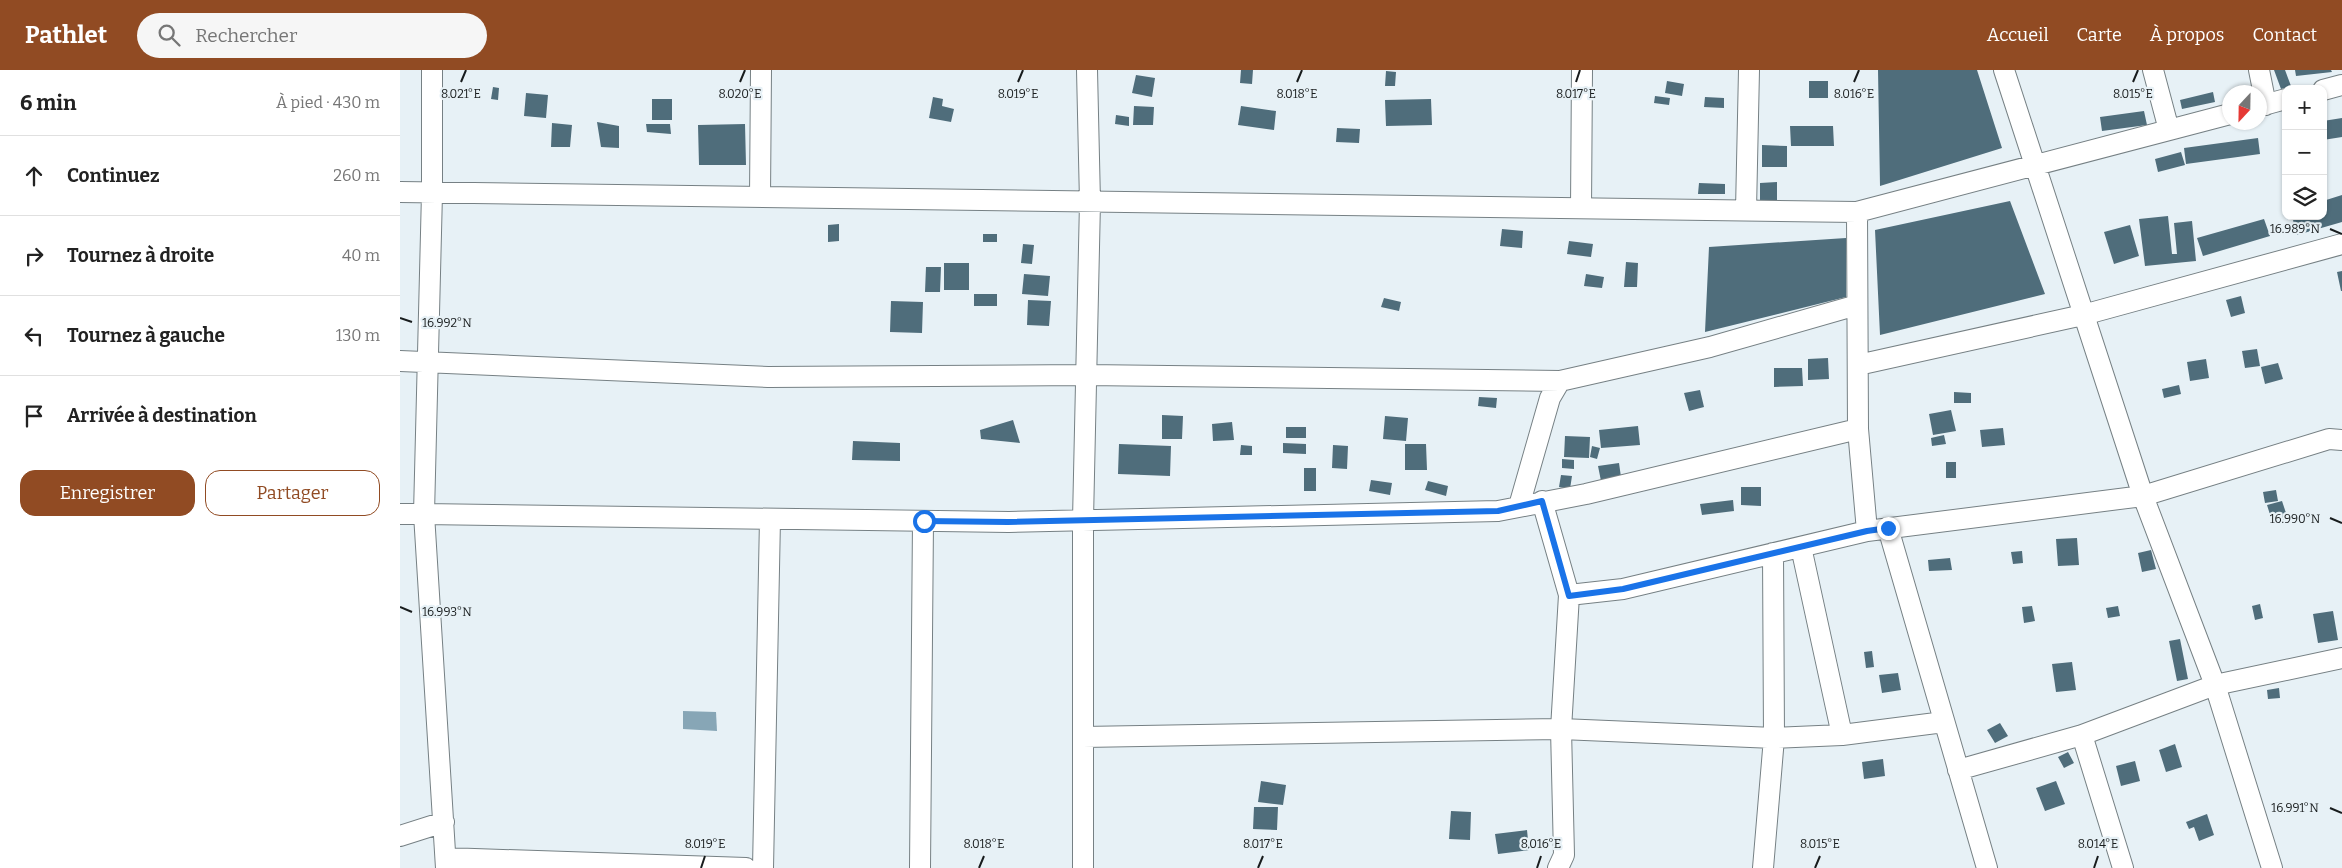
<!DOCTYPE html>
<html lang="fr">
<meta charset="utf-8">
<style>
body{margin:0;font-family:Bitter,serif;background:#f6f6f6;color:#222}
.controls{position:absolute;right:15px;top:15px;display:grid;overflow:hidden;border-radius:10px;box-shadow:0 1px 4px #0004}
.controls button{width:45px;height:45px;display:grid;place-items:center;padding:0;border:0;border-bottom:1px solid #e0e0e0;background:#fff;color:#222;font:25px sans-serif}
.compass{position:absolute;left:1822px;top:15px;width:45px;height:45px;border-radius:50%;background:#fff;box-shadow:0 1px 4px #0004;rotate:202deg}
.stop{position:absolute;width:15px;height:15px;margin:-11px;border:4px solid #1a73e8;border-radius:50%;background:#fff}
.stop.end{background:#1a73e8;border-color:#fff;box-shadow:0 1px 5px #0008}
.list{margin:0;padding:0;list-style:none}
h2{display:flex;justify-content:space-between;align-items:center;height:65px;margin:0;padding:0 20px;font-size:21px}
h2 small{font-size:16px;font-weight:400;color:#767676}
.list li{display:grid;grid-template-columns:32px 1fr auto;gap:15px;align-items:center;box-sizing:border-box;height:80px;padding:0 20px;border-top:1px solid #e0e0e0}
.list b{display:block;font-size:19px;white-space:nowrap}
.list em{font-size:16px;font-style:normal;color:#767676}
.actions{display:flex;gap:10px;padding:15px 20px}
.actions a{flex:1;padding:11px 0;border:1px solid #914b23;border-radius:15px;text-align:center;font-size:18px;color:#914b23}
.actions .main{background:#914b23;color:#fff}
.icon{flex:none;width:28px;height:28px;fill:none;stroke:currentColor;stroke-width:2;stroke-linecap:round;stroke-linejoin:round}
.map{position:relative;flex:none;width:1942px;height:798px;overflow:hidden}
header{display:flex;align-items:center;gap:30px;box-sizing:border-box;height:70px;padding:0 25px;background:#914b23;color:#fff}
header strong{font-size:24px}
nav{display:flex;gap:28px;margin-inline-start:auto;font-size:18px}
.search{width:350px;height:45px;background:#f6f6f6;display:flex;align-items:center;gap:12px;box-sizing:border-box;padding:0 18px;border-radius:28px;color:#767676;font-size:19px}
main{display:flex}
aside{flex:1;background:#fff}
.map>svg:first-child{display:block}
.water{fill:#87a6b6}
.building{fill:#4f6d7b}
.lines{fill:none;stroke-linecap:round;stroke-linejoin:round}
.minor-casing{stroke:#768084;stroke-width:22}
.minor{stroke:#fff;stroke-width:20}
.route{stroke:#1a73e8;stroke-width:6}
.ticks{fill:none;stroke:#181c1d;stroke-width:2}
.ticks-label{font-size:12px;text-anchor:middle;fill:#181c1d;stroke:#e7f1f6;stroke-width:4.5;stroke-linejoin:round;paint-order:stroke}
</style>
<header>
<strong>Pathlet</strong>
<div class="search"><svg class="icon" aria-label="search" viewBox="0 0 24 24"><circle cx="10" cy="10" r="6"/><path d="M15 15l6 6"/></svg>Rechercher</div>
<nav><a>Accueil</a><a>Carte</a><a>À propos</a><a>Contact</a></nav>
</header>
<main>
<aside>
<h2>6 min<small>À pied · 430 m</small></h2>
<ul class="list">
<li><svg class="icon" aria-label="ahead" viewBox="0 0 24 24"><path d="M12 20V5M6 11l6-6 6 6"/></svg><div><b>Continuez</b></div><em>260 m</em></li>
<li><svg class="icon" aria-label="right" viewBox="0 0 24 24"><path d="M7 20v-9h11M14 6l5 5-5 5"/></svg><div><b>Tournez à droite</b></div><em>40 m</em></li>
<li><svg class="icon" aria-label="left" viewBox="0 0 24 24"><path d="M17 20v-9H6M10 6l-5 5 5 5"/></svg><div><b>Tournez à gauche</b></div><em>130 m</em></li>
<li><svg class="icon" aria-label="arrive" viewBox="0 0 24 24"><path d="M6 21V4h12l-3 4 3 4H6"/></svg><div><b>Arrivée à destination</b></div></li>
</ul>
<div class="actions"><a class="main">Enregistrer</a><a>Partager</a></div>
</aside>
<div class="map">
<svg width="1942" height="798" viewBox="0 0 1942 798">
<rect width="100%" height="100%" fill="#e7f1f6"/>
<!-- water -->
<path class="water" d="M 283,641 L 316,642 L 317,661 L 283,659 Z"/>
<!-- building -->
<path class="building" d="M 841,0 L 853,0 L 852,14 L 840,13 Z
M 1478,0 L 1577,0 L 1602,78 L 1480,116 Z
M 1874,0 L 1885,0 L 1891,16 L 1881,19 Z
M 1895,0 L 1931,0 L 1932,2 L 1896,6 Z
M 986,1 L 996,2 L 995,16 L 985,16 Z
M 736,5 L 755,8 L 752,27 L 732,23 Z
M 1267,11 L 1284,14 L 1282,26 L 1265,23 Z
M 1409,11 L 1428,11 L 1428,28 L 1409,28 Z
M 93,17 L 99,18 L 98,30 L 91,29 Z
M 1813,22 L 1815,32 L 1782,39 L 1780,30 Z
M 126,23 L 148,25 L 146,48 L 124,46 Z
M 1255,26 L 1270,28 L 1269,35 L 1254,33 Z
M 533,27 L 543,29 L 542,36 L 554,39 L 551,52 L 529,48 Z
M 1305,27 L 1324,28 L 1324,38 L 1304,37 Z
M 252,29 L 272,29 L 272,50 L 252,50 Z
M 1031,29 L 1032,55 L 986,56 L 985,30 Z
M 734,36 L 754,37 L 753,55 L 733,55 Z
M 841,36 L 876,41 L 874,60 L 838,55 Z
M 1744,41 L 1747,55 L 1702,61 L 1700,47 Z
M 716,45 L 729,47 L 729,56 L 715,54 Z
M 1942,48 L 1942,67 L 1923,70 L 1923,51 Z
M 197,52 L 219,56 L 219,78 L 201,77 Z
M 152,53 L 172,55 L 170,77 L 151,77 Z
M 246,54 L 270,54 L 271,64 L 247,62 Z
M 345,54 L 346,95 L 299,95 L 298,55 Z
M 1390,56 L 1433,56 L 1434,76 L 1391,76 Z
M 937,58 L 960,59 L 959,73 L 936,72 Z
M 1858,68 L 1860,84 L 1786,94 L 1784,78 Z
M 1362,75 L 1387,76 L 1387,97 L 1362,97 Z
M 1781,82 L 1785,95 L 1758,102 L 1755,89 Z
M 1377,112 L 1377,133 L 1360,134 L 1360,113 Z
M 1299,113 L 1325,114 L 1325,124 L 1298,124 Z
M 1942,125 L 1942,152 L 1897,165 L 1892,146 L 1923,146 L 1923,131 Z
M 1610,131 L 1645,224 L 1480,265 L 1475,160 Z
M 1768,146 L 1772,184 L 1777,184 L 1774,153 L 1792,151 L 1796,191 L 1745,196 L 1739,149 Z
M 1864,149 L 1870,166 L 1803,186 L 1797,168 Z
M 439,154 L 439,171 L 428,172 L 428,155 Z
M 1730,155 L 1739,186 L 1714,194 L 1704,162 Z
M 1102,159 L 1123,161 L 1122,178 L 1100,176 Z
M 583,164 L 597,164 L 597,172 L 583,172 Z
M 1446,168 L 1446,227 L 1305,262 L 1309,177 Z
M 1169,171 L 1193,174 L 1191,187 L 1167,184 Z
M 623,174 L 634,175 L 632,194 L 621,193 Z
M 1226,192 L 1238,193 L 1237,217 L 1224,217 Z
M 544,193 L 569,193 L 569,220 L 544,220 Z
M 526,197 L 541,197 L 540,222 L 525,222 Z
M 1942,201 L 1942,221 L 1941,221 L 1937,202 Z
M 624,204 L 650,206 L 648,226 L 622,224 Z
M 1186,204 L 1204,207 L 1202,218 L 1184,216 Z
M 574,224 L 597,224 L 597,236 L 574,236 Z
M 1841,226 L 1845,243 L 1831,247 L 1826,230 Z
M 984,228 L 1001,232 L 999,241 L 981,237 Z
M 628,230 L 651,231 L 649,256 L 627,255 Z
M 491,231 L 523,232 L 522,263 L 490,262 Z
M 1857,279 L 1860,296 L 1845,298 L 1842,281 Z
M 1428,288 L 1429,309 L 1408,310 L 1408,289 Z
M 1806,289 L 1809,308 L 1790,311 L 1787,292 Z
M 1878,293 L 1883,309 L 1865,314 L 1861,297 Z
M 1374,298 L 1402,298 L 1403,316 L 1374,317 Z
M 1779,315 L 1781,324 L 1764,328 L 1762,319 Z
M 1300,320 L 1304,337 L 1289,341 L 1284,323 Z
M 1554,322 L 1571,323 L 1571,333 L 1554,333 Z
M 1079,327 L 1097,328 L 1096,338 L 1078,336 Z
M 1551,340 L 1556,361 L 1533,365 L 1529,344 Z
M 762,345 L 783,346 L 782,369 L 762,369 Z
M 985,346 L 1008,348 L 1006,371 L 983,369 Z
M 613,350 L 620,373 L 581,369 L 580,360 Z
M 832,352 L 834,370 L 813,371 L 812,354 Z
M 1238,356 L 1240,375 L 1201,378 L 1199,360 Z
M 886,357 L 906,357 L 906,368 L 886,368 Z
M 1603,358 L 1605,375 L 1582,377 L 1580,360 Z
M 1544,365 L 1546,374 L 1532,376 L 1531,368 Z
M 1165,366 L 1190,367 L 1189,388 L 1164,387 Z
M 453,371 L 500,373 L 500,391 L 452,390 Z
M 883,373 L 906,374 L 906,384 L 883,383 Z
M 719,374 L 771,376 L 770,406 L 718,404 Z
M 1005,374 L 1026,374 L 1027,400 L 1005,400 Z
M 841,375 L 852,376 L 852,385 L 840,385 Z
M 933,375 L 948,376 L 947,399 L 932,398 Z
M 1192,376 L 1200,378 L 1197,389 L 1190,387 Z
M 1162,389 L 1174,390 L 1174,399 L 1162,398 Z
M 1546,392 L 1556,392 L 1556,408 L 1546,408 Z
M 1219,393 L 1221,407 L 1201,411 L 1198,396 Z
M 904,398 L 916,398 L 916,421 L 904,421 Z
M 1161,405 L 1172,406 L 1170,419 L 1159,417 Z
M 971,410 L 992,413 L 990,425 L 969,421 Z
M 1028,411 L 1048,416 L 1046,426 L 1025,420 Z
M 1341,417 L 1361,417 L 1361,436 L 1341,435 Z
M 1876,420 L 1878,431 L 1865,433 L 1863,422 Z
M 1333,430 L 1334,441 L 1302,445 L 1300,434 Z
M 1882,431 L 1888,449 L 1873,454 L 1867,435 Z
M 1677,468 L 1679,495 L 1658,496 L 1656,469 Z
M 1751,480 L 1756,499 L 1742,502 L 1738,483 Z
M 1622,481 L 1623,493 L 1613,494 L 1611,482 Z
M 1550,488 L 1552,500 L 1529,501 L 1528,490 Z
M 1860,534 L 1863,548 L 1855,550 L 1852,536 Z
M 1632,536 L 1635,551 L 1624,553 L 1622,537 Z
M 1718,536 L 1720,546 L 1708,548 L 1706,538 Z
M 1933,541 L 1938,570 L 1918,573 L 1913,544 Z
M 1780,569 L 1788,609 L 1777,611 L 1769,571 Z
M 1472,581 L 1474,597 L 1466,598 L 1464,582 Z
M 1672,592 L 1676,620 L 1656,622 L 1652,594 Z
M 1498,603 L 1501,620 L 1482,623 L 1479,605 Z
M 1879,618 L 1880,628 L 1868,629 L 1867,620 Z
M 1600,653 L 1608,666 L 1595,673 L 1587,660 Z
M 1775,674 L 1782,697 L 1766,702 L 1759,680 Z
M 1668,682 L 1674,693 L 1664,698 L 1658,687 Z
M 1483,689 L 1485,706 L 1464,709 L 1462,692 Z
M 1735,691 L 1740,711 L 1721,716 L 1716,696 Z
M 861,711 L 886,715 L 883,735 L 858,732 Z
M 1656,711 L 1665,734 L 1645,741 L 1636,718 Z
M 854,737 L 878,737 L 877,760 L 853,759 Z
M 1051,741 L 1071,742 L 1070,770 L 1049,769 Z
M 1807,744 L 1814,765 L 1799,771 L 1794,757 L 1789,759 L 1786,752 Z
M 1127,760 L 1129,780 L 1098,784 L 1095,764 Z"/>
<g class="lines">
<defs>
<path id="minor" d="M 1604,0 L 1743,426 L 1815,615 L 1872,798
M 1753,0 L 1769,60
M 1859,0 L 1866,35
M 1923,20 L 1942,15
M 1860,36 L 1886,29
M 0,122 L 1457,142 L 1830,44
M 360,127 L 361,0
M 1181,138 L 1182,0
M 1346,140 L 1349,0
M 1457,142 L 1458,359 L 1467,461
M 0,291 L 368,307 L 686,305 L 1160,311
M 1458,295 L 1683,245 L 1942,174
M 1142,431 L 1169,525 L 1161,659 L 1164,785 L 1158,798
M 1119,436 L 1150,328 L 1160,311 L 1310,277 L 1457,235
M 0,444 L 24,444 L 32,123 L 32,0
M 1488,458 L 1587,798
M 1401,477 L 1442,665
M 1169,525 L 1223,519 L 1467,461 L 1743,426 L 1929,369 L 1942,370
M 1682,665 L 1723,798
M 683,667 L 1161,659 L 1374,668 L 1442,665 L 1544,652
M 1558,700 L 1682,665 L 1815,615 L 1942,588
M 0,766 L 44,752
M 46,788 L 346,798
M 46,798 L 24,444 L 609,452 L 1098,441 L 1186,424 L 1458,359
M 363,798 L 370,449
M 520,798 L 523,451
M 683,798 L 683,450 L 690,132 L 687,0
M 1363,798 L 1374,668 L 1373,483"/>
</defs>
<!-- minor casing -->
<use href="#minor" class="minor-casing"/>
<!-- minor -->
<use href="#minor" class="minor"/>
</g>
<g class="lines">
<!-- route -->
<path class="route" d="M 524,451 L 608,452 L 1098,441 L 1142,431 L 1169,526 L 1223,519 L 1467,461 L 1488,458"/>
</g>
<!-- ticks -->
<path class="ticks" d="M 61,12 L 66,0M 340,12 L 345,0M 618,12 L 623,0M 897,12 L 902,0M 1176,12 L 1180,0M 1454,12 L 1459,0M 1733,12 L 1738,0M 1930,159 L 1942,164M 0,248 L 12,252M 1930,448 L 1942,453M 0,537 L 12,542M 1930,738 L 1942,743M 301,798 L 305,786M 579,798 L 584,786M 858,798 L 863,786M 1137,798 L 1141,786M 1415,798 L 1420,786M 1694,798 L 1698,786"/>
<g class="ticks-label">
<text x="340" y="28">8.020°E</text>
<text x="618" y="28">8.019°E</text>
<text x="897" y="28">8.018°E</text>
<text x="1176" y="28">8.017°E</text>
<text x="1733" y="28">8.015°E</text>
<text x="61" y="28">8.021°E</text>
<text x="1454" y="28">8.016°E</text>
<text x="1895" y="163">16.989°N</text>
<text x="47" y="257">16.992°N</text>
<text x="1895" y="453">16.990°N</text>
<text x="47" y="546">16.993°N</text>
<text x="1895" y="742">16.991°N</text>
<text x="305" y="778">8.019°E</text>
<text x="584" y="778">8.018°E</text>
<text x="863" y="778">8.017°E</text>
<text x="1141" y="778">8.016°E</text>
<text x="1420" y="778">8.015°E</text>
<text x="1698" y="778">8.014°E</text>
</g>
</svg>
<div class="controls">
<button>+</button>
<button>−</button>
<button><svg class="icon" aria-label="layers" viewBox="0 0 24 24"><path d="M12 4l9 5-9 5-9-5zM3 14l9 5 9-5"/></svg></button>
</div>
<svg class="compass" viewBox="-18 -18 36 36"><path d="M0-13l5 13h-10z" fill="#e53935"/><path d="M0 13l5-13h-10z" fill="#767676"/></svg>
<div class="stop" style="left:524px;top:451px"></div>
<div class="stop end" style="left:1488px;top:458px"></div>
</div>
</main>
